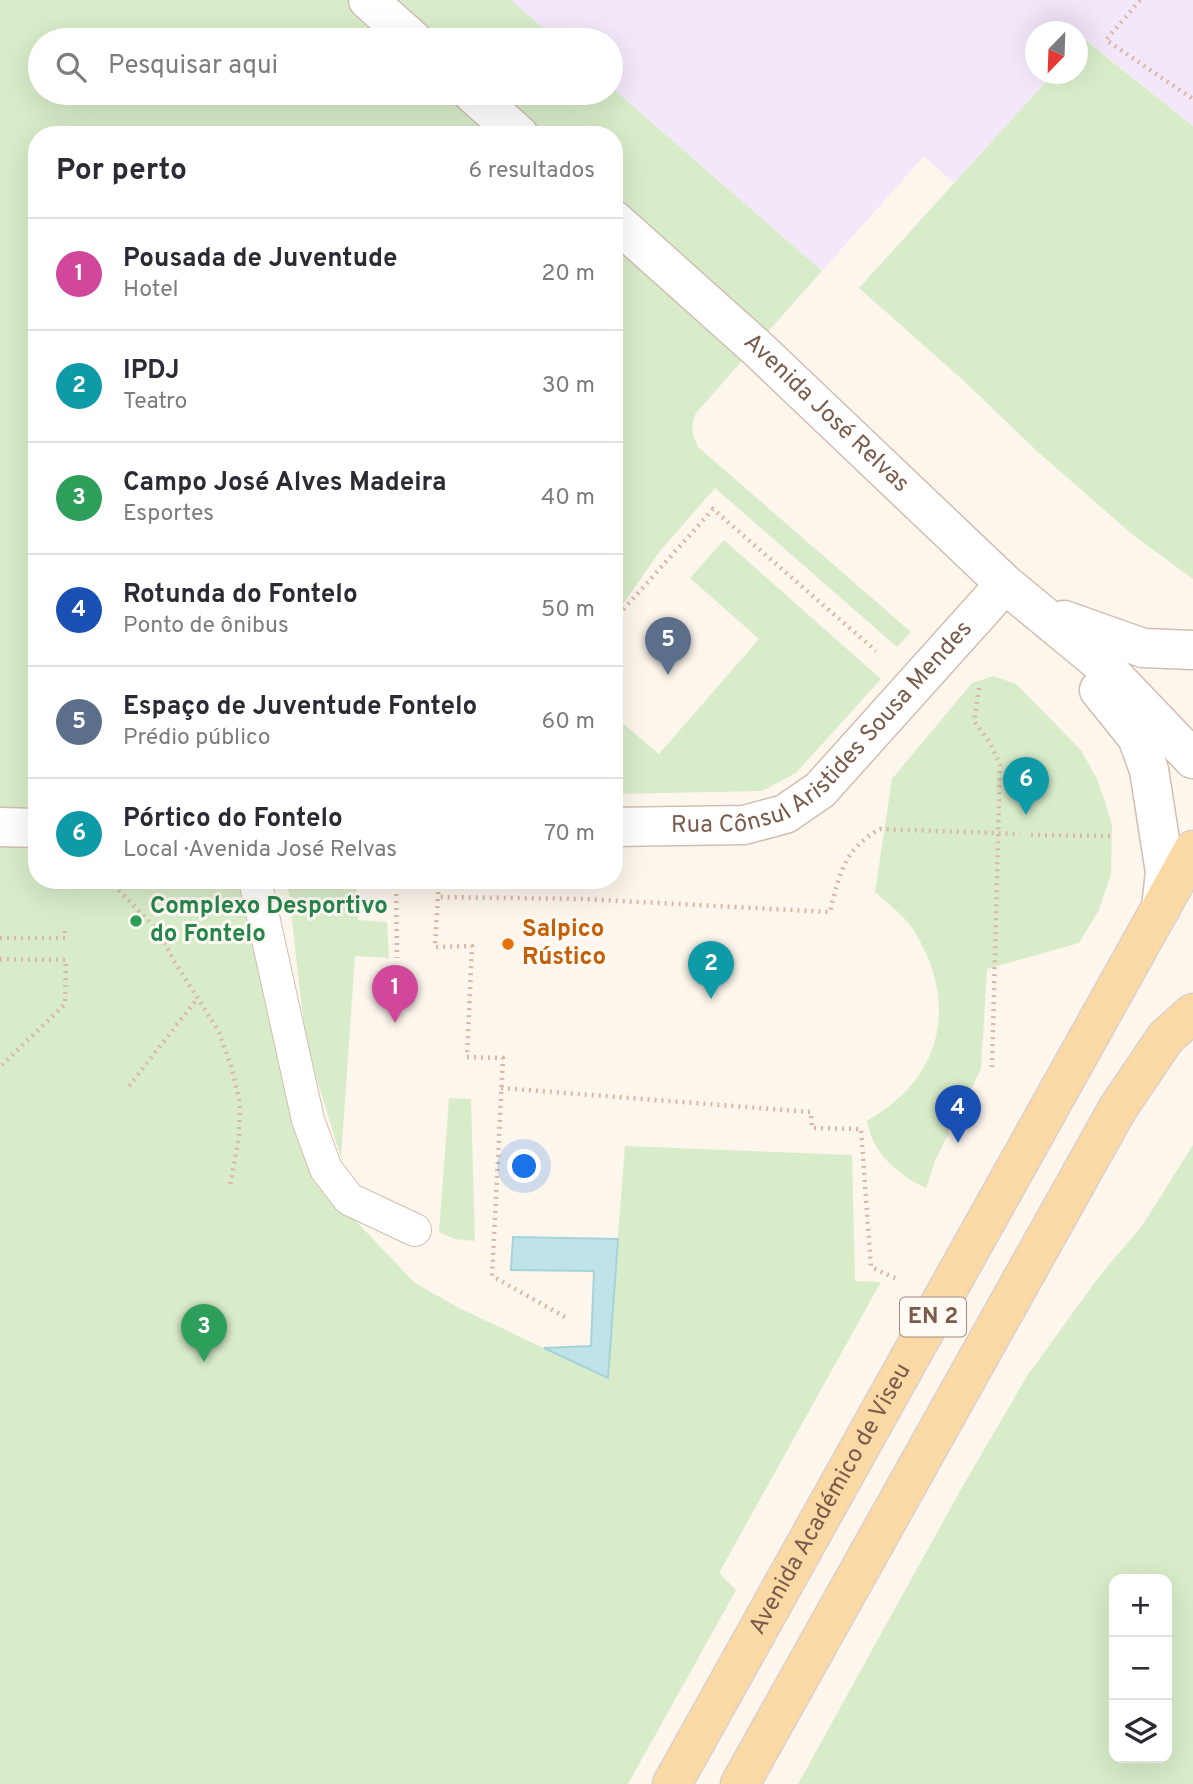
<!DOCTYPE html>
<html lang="pt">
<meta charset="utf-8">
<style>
body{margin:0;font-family:Overpass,sans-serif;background:#f2f2f3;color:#2b2b33}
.controls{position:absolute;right:21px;bottom:21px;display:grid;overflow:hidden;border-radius:14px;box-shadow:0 7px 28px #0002}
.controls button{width:63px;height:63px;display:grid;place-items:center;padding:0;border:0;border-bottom:2px solid #e1e1e2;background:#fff;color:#2b2b33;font:35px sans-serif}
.compass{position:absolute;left:1025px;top:21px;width:63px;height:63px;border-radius:50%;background:#fff;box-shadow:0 7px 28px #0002;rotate:203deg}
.you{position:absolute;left:525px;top:1167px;width:24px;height:24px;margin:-18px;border:5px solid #fff;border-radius:50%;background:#1a73e8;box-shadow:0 0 0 10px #1a73e833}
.badge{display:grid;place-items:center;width:46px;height:46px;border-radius:50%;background:#7c3aed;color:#fff;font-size:23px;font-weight:700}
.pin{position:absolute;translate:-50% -58px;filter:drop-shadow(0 2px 4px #0008)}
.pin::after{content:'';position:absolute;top:37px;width:24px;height:21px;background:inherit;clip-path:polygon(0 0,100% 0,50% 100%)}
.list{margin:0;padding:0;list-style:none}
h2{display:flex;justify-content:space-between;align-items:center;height:91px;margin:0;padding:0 28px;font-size:30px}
h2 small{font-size:23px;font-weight:400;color:#7c7c81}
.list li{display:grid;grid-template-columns:46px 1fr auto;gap:21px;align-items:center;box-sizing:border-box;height:112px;padding:0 28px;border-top:2px solid #e1e1e2}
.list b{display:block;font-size:26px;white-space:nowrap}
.list p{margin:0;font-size:23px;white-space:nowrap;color:#7c7c81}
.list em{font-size:23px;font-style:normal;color:#7c7c81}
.icon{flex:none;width:38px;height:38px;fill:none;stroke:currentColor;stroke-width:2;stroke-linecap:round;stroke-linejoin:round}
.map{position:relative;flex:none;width:1193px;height:1784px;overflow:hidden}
.search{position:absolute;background:#fff;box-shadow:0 7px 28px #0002;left:28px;top:28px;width:595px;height:77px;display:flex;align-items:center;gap:18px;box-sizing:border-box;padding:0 24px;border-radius:38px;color:#7c7c81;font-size:26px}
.panel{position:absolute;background:#fff;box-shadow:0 7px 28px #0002;left:28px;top:126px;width:595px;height:763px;border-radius:28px}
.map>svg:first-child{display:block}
.education{fill:#f3e8fa}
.green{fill:#d8ecc9;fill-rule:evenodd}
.water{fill:#bfe3e8;stroke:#a5d3da;stroke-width:2}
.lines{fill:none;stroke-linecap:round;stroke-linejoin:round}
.service-casing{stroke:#d1beb0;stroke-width:34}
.minor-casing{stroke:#d1beb0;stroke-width:41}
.primary-casing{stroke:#dad1cd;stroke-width:41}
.path{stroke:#d9b8a5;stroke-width:4.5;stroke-dasharray:2 5;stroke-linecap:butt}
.service{stroke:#fff;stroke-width:32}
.minor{stroke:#fff;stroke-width:38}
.primary{stroke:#fbd9a5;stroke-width:38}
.leisure-dot{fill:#2e9e5b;stroke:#fffaf3;stroke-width:2.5}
.food-dot{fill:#e8710a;stroke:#fffaf3;stroke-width:2.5}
.labels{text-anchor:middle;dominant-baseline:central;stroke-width:6;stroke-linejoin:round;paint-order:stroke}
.shield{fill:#fffaf3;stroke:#a28b7f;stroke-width:2}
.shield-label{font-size:23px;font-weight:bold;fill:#7a5c4d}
.street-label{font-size:24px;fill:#7a5c4d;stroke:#fffaf3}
.leisure-label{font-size:24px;font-weight:bold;fill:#27864d;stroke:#fffaf3;text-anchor:start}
.food-label{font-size:24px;font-weight:bold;fill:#c56008;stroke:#fffaf3;text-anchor:start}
</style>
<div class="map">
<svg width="1193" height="1784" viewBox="0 0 1193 1784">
<rect width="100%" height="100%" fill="#fdf6ec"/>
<!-- education -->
<path class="education" d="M 511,0 L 1193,0 L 1193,126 L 1085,39 L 1078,46 L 1078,32 L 1036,32 L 1036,74 L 1053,74 L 954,183 L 924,156 L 822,271 L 611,87 L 611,40 L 557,40 Z"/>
<!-- green -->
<path class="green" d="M 0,0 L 511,0 L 557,40 L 40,40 L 40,93 L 611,93 L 611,87 L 822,271 L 696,413 C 690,426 692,434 698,447 L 911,632 L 897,647 L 715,488 L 660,551 L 614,617 L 614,135 L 37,135 L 37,880 L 270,880 L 328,1192 L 415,1283 L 459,1308 L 607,1378 L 625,1146 L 852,1155 L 855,1281 L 881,1282 L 719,1573 L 736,1590 L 628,1784 L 0,1784 Z
M 1084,39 L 1193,126 L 1193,579 L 1133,535 L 1038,452 L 965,382 L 859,288 L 1053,74 L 1078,74 L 1078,46 Z
M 724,540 L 881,679 L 796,773 L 762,791 L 614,794 L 614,716 L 659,754 L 759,639 L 690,578 Z
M 993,676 L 1016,684 L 1081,750 L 1097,779 L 1105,802 L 1112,825 L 1111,874 L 1099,910 L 1079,943 L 987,969 L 981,1069 L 935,1161 L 926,1188 C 897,1174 873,1154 867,1121 C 941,1079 959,1007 916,934 C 906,916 889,905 875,892 L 892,779 L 972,683 Z
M 356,885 L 358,920 L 387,922 L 389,958 L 355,956 L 341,1158 L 306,1044 L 288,886 Z
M 449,1098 L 471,1099 L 475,1241 L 455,1239 L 439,1232 Z
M 1193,1145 L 1193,1784 L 798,1784 L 960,1491 L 1027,1376 L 1101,1274 L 1142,1226 ZM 1114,1579 L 1167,1579 L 1167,1758 L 1114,1758 Z"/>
<!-- water -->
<path class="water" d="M 513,1237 L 618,1239 L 608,1378 L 544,1348 L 591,1346 L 594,1271 L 511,1270 Z"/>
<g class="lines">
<defs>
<path id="service" d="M 255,880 L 308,1120 L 326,1169 L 349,1199 L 415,1230"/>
<g id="minor">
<path d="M 368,0 L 413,40"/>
<path d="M 472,93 L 519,135"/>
<path id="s1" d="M 614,220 L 756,347 L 1005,584 L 1102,664 L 1193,759"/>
<path d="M 1064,620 L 1143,648 L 1193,650"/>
<path d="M 1099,690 L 1137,737 L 1149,770 L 1165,872 L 1161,908"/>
<path d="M 0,827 L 37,828"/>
<path id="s2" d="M 614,827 L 744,825 L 785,814 L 820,790 L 1005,584"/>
</g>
<g id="primary">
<path id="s3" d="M 672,1784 L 1193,850"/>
<path d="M 740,1784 L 1118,1108 L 1166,1037 L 1193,1013"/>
</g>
</defs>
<!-- service casing -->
<use href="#service" class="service-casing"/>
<!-- minor casing -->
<use href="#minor" class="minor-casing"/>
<!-- primary casing -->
<use href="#primary" class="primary-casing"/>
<!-- path -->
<path class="path" d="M 1140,0 L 1106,40 L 1193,99
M 614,620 L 713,509 L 876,651
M 979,688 L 974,721 L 990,743 L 1000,765 L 992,1068
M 1031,835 L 1111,836
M 109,880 L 160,933 L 174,961 L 218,1030 L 231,1066 L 240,1103 L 239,1137 L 230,1186
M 396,880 L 397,958
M 422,880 L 438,880 L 438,897
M 0,938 L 65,938 L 65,928
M 0,959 L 66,960 L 65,1004 L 0,1067
M 129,1086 L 197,999
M 501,1088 L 811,1112 L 812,1128 L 861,1129 L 871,1267 L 897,1279
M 565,1317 L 492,1276 L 503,1058 L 467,1057 L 472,946 L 435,947 L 438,897 L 584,899 L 830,912 C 839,875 844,849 880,829 L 1020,834"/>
<!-- service -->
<use href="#service" class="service"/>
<!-- minor -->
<use href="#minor" class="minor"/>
<!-- primary -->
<use href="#primary" class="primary"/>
</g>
<!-- markers -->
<circle class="leisure-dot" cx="136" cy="921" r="7"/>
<circle class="food-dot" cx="508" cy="944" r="7"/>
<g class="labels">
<!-- shield labels -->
<rect class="shield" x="900" y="1297.5" width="66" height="39" rx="5"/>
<g class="shield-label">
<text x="933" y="1317">EN 2</text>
</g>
<!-- street labels -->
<g class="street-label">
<text stroke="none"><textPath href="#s1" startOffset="287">Avenida José Relvas</textPath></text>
<text stroke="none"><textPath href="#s2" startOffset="247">Rua Cônsul Aristides Sousa Mendes</textPath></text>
<text stroke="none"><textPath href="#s3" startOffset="326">Avenida Académico de Viseu</textPath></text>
</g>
<!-- leisure labels -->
<g class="leisure-label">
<text x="150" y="907">Complexo Desportivo<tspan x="150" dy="28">do Fontelo</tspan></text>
</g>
<!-- food labels -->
<g class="food-label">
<text x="522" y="930">Salpico<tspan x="522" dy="28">Rústico</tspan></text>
</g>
</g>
</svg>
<div class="controls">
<button>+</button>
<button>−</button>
<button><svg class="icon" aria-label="layers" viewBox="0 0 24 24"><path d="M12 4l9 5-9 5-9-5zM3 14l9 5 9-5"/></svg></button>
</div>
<svg class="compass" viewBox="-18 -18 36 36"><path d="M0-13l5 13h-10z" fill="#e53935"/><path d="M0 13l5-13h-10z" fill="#7c7c81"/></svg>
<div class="you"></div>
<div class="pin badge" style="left:395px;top:1023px;background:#d1479c">1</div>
<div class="pin badge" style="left:711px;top:999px;background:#0f9aa8">2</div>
<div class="pin badge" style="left:204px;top:1362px;background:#2e9e5b">3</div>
<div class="pin badge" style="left:958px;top:1143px;background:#1a4fb4">4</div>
<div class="pin badge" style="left:668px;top:675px;background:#5c6f8a">5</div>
<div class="pin badge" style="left:1026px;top:815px;background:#0f9aa8">6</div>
<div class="search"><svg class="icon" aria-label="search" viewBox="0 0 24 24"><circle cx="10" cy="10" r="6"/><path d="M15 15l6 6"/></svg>Pesquisar aqui</div>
<section class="panel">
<h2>Por perto<small>6 resultados</small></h2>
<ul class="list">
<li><span class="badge" style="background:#d1479c">1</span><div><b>Pousada de Juventude</b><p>Hotel</p></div><em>20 m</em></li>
<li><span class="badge" style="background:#0f9aa8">2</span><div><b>IPDJ</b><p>Teatro</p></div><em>30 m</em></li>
<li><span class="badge" style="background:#2e9e5b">3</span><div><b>Campo José Alves Madeira</b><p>Esportes</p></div><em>40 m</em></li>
<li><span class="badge" style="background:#1a4fb4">4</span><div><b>Rotunda do Fontelo</b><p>Ponto de ônibus</p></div><em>50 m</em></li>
<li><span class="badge" style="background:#5c6f8a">5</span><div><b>Espaço de Juventude Fontelo</b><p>Prédio público</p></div><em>60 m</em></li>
<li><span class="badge" style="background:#0f9aa8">6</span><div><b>Pórtico do Fontelo</b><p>Local · Avenida José Relvas</p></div><em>70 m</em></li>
</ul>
</section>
</div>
